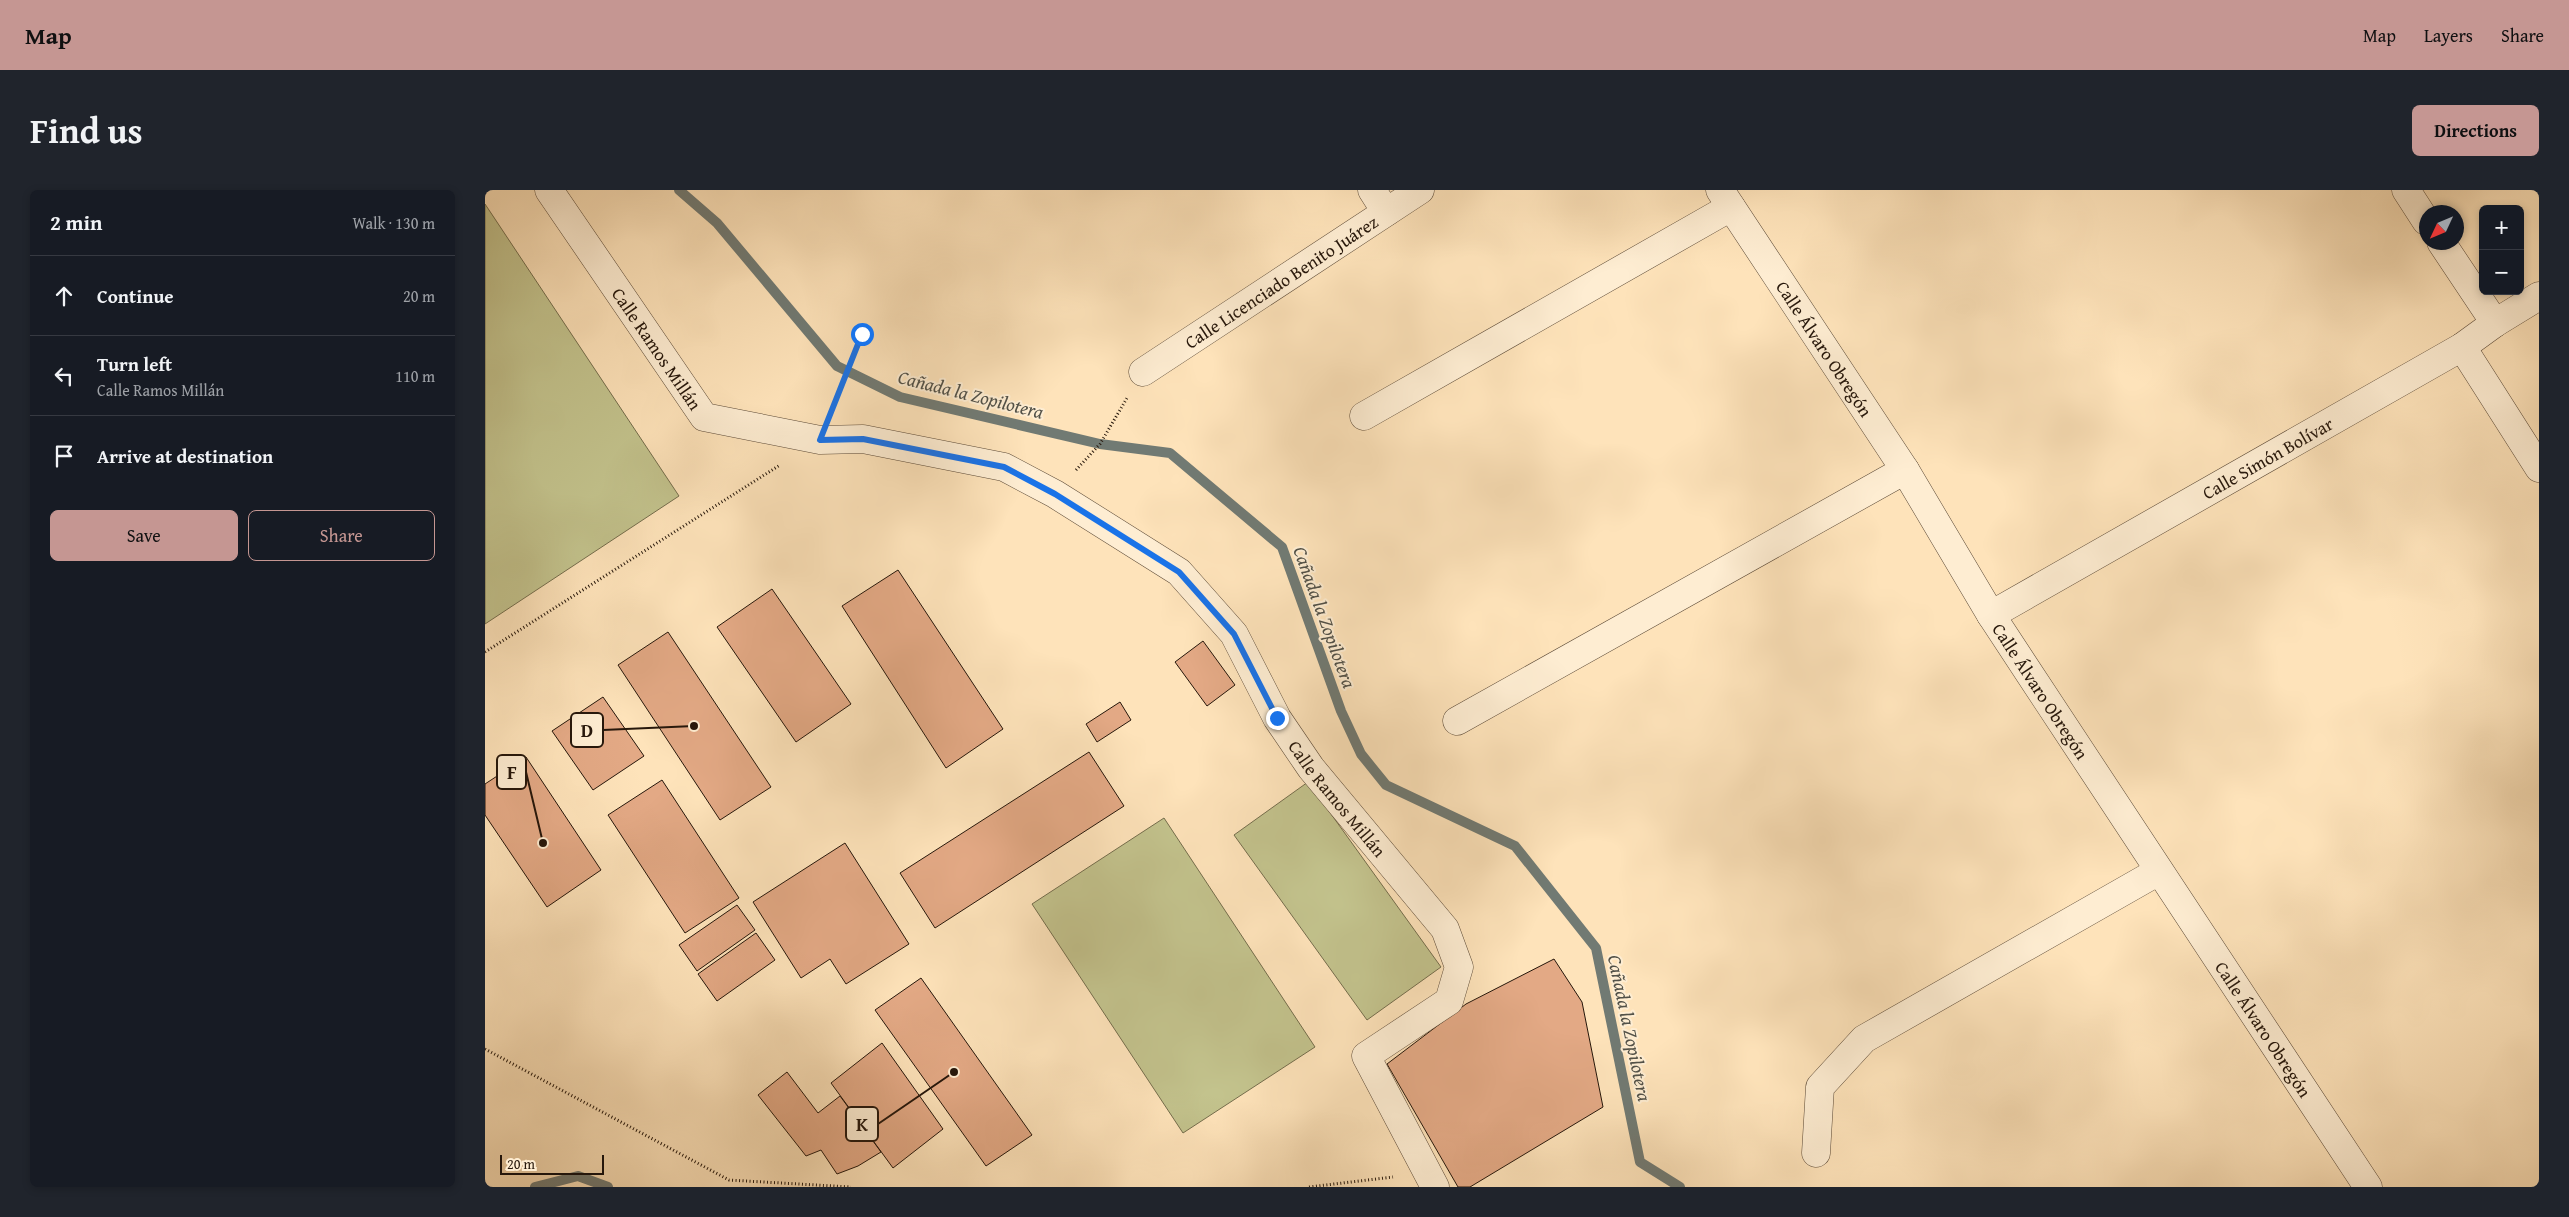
<!DOCTYPE html>
<meta charset="utf-8">
<style>
body{margin:0;font-family:"Gentium Book Plus",serif;background:#20242c;color:#f1f3f6}
.controls{position:absolute;right:15px;top:15px;display:grid;overflow:hidden;border-radius:8px;box-shadow:0 2px 8px #0003}
.controls button{width:45px;height:45px;display:grid;place-items:center;padding:0;border:0;border-bottom:1px solid #363941;background:#171b24;color:#f1f3f6;font:25px sans-serif}
.compass{position:absolute;left:1934px;top:15px;width:45px;height:45px;border-radius:50%;background:#171b24;box-shadow:0 2px 8px #0003;rotate:226deg}
.scale{position:absolute;left:15px;bottom:12px;width:104px;box-sizing:border-box;padding-left:5px;border:2px solid #26170b;border-top:0;font-size:14px;line-height:18px;white-space:nowrap;color:#26170b;-webkit-text-stroke:4px #feedd2;paint-order:stroke}
.stop{position:absolute;width:15px;height:15px;margin:-11px;border:4px solid #1a73e8;border-radius:50%;background:#fff}
.stop.end{background:#1a73e8;border-color:#fff;box-shadow:0 1px 5px #0008}
.list{margin:0;padding:0;list-style:none}
h2{display:flex;justify-content:space-between;align-items:center;height:65px;margin:0;padding:0 20px;font-size:21px}
h2 small{font-size:16px;font-weight:400;color:#9ea1a6}
.list li{display:grid;grid-template-columns:32px 1fr auto;gap:15px;align-items:center;box-sizing:border-box;height:80px;padding:0 20px;border-top:1px solid #363941}
.list b{display:block;font-size:19px;white-space:nowrap}
.list p{margin:0;font-size:16px;white-space:nowrap;color:#9ea1a6}
.list em{font-size:16px;font-style:normal;color:#9ea1a6}
.actions{display:flex;gap:10px;padding:15px 20px}
.actions a{flex:1;padding:11px 0;border:1px solid #c59692;border-radius:8px;text-align:center;font-size:18px;color:#c59692}
.actions .main{background:#c59692;color:#111}
.icon{flex:none;width:28px;height:28px;fill:none;stroke:currentColor;stroke-width:2;stroke-linecap:round;stroke-linejoin:round}
.map{position:relative;flex:none;width:2054px;height:997px;overflow:hidden;border-radius:8px}
header{display:flex;align-items:center;gap:30px;box-sizing:border-box;height:70px;padding:0 25px;background:#c59692;color:#111}
header strong{font-size:24px}
nav{display:flex;gap:28px;margin-inline-start:auto;font-size:18px}
.intro{display:flex;align-items:center;justify-content:space-between;box-sizing:border-box;height:120px;padding:0 30px}
h1{margin:0;font-size:35px}
.button{padding:12px 22px;border-radius:8px;background:#c59692;color:#111;font-size:18px;font-weight:700}
main{display:flex;gap:30px;padding:0 30px}
aside{flex:1;background:#171b24;border-radius:8px;box-shadow:0 2px 8px #0003}
.map>svg:first-child{display:block}
.green{fill:#c3c38d;stroke:#746d4c}
.lines{fill:none;stroke-linecap:round;stroke-linejoin:round}
.stream{stroke:#717a73;stroke-width:10}
.building{fill:#e3a985;stroke:#26170b}
.minor-casing{stroke:#5c4a37;stroke-width:29}
.path{stroke:#26170b;stroke-width:3;stroke-dasharray:1 2.5;stroke-linecap:butt}
.minor{stroke:#feedd2;stroke-width:28}
.route{stroke:#1a73e8;stroke-width:6}
.labels{text-anchor:middle;dominant-baseline:central;stroke-width:4;stroke-linejoin:round;paint-order:stroke}
.street-label{font-size:18px;fill:#26170b;stroke:#feedd2}
.water-label{font-size:19px;font-style:italic;fill:#525148;stroke:#feedd2}
.leader{fill:none;stroke:#26170b;stroke-width:2}
.callout-dot{fill:#26170b;stroke:#feedd2;stroke-width:2}
.callout{fill:#feedd2;stroke:#26170b;stroke-width:2}
.callout-label{font-size:19px;text-anchor:middle;font-weight:bold;fill:#26170b}
</style>
<header>
<strong>Map</strong>
<nav><a>Map</a><a>Layers</a><a>Share</a></nav>
</header>
<div class="intro"><h1>Find us</h1><a class="button">Directions</a></div>
<main>
<aside>
<h2>2 min<small>Walk · 130 m</small></h2>
<ul class="list">
<li><svg class="icon" aria-label="ahead" viewBox="0 0 24 24"><path d="M12 20V5M6 11l6-6 6 6"/></svg><div><b>Continue</b></div><em>20 m</em></li>
<li><svg class="icon" aria-label="left" viewBox="0 0 24 24"><path d="M17 20v-9H6M10 6l-5 5 5 5"/></svg><div><b>Turn left</b><p>Calle Ramos Millán</p></div><em>110 m</em></li>
<li><svg class="icon" aria-label="arrive" viewBox="0 0 24 24"><path d="M6 21V4h12l-3 4 3 4H6"/></svg><div><b>Arrive at destination</b></div></li>
</ul>
<div class="actions"><a class="main">Save</a><a>Share</a></div>
</aside>
<div class="map">
<svg width="2054" height="997" viewBox="0 0 2054 997">
<rect width="100%" height="100%" fill="#fee3ba"/>
<filter id="stains"><feTurbulence type="fractalNoise" baseFrequency=".004" numOctaves="4"/><feColorMatrix values="0 0 0 0 .2 0 0 0 0 .09 0 0 0 0 .02 0 0 0 .5 -.17"/></filter>
<radialGradient id="worn" r=".72"><stop offset=".6" stop-color="#630" stop-opacity="0"/><stop offset="1" stop-color="#630" stop-opacity=".3"/></radialGradient>
<!-- green -->
<path class="green" d="M 0,14 L 194,306 L 0,434 Z
M 823,592 L 956,777 L 882,830 L 749,645 Z
M 679,628 L 830,857 L 698,943 L 547,714 Z"/>
<g class="lines">
<!-- stream -->
<path class="stream" d="M 194,0 L 232,33 L 352,176 L 415,207 L 615,254 L 685,263 L 797,357 L 856,521 L 876,564 L 901,595 L 1030,656 L 1111,758 L 1155,972 L 1195,997
M 50,997 L 93,986 L 123,997"/>
</g>
<!-- building -->
<path class="building" d="M 413,380 L 518,539 L 461,578 L 357,416 Z
M 287,399 L 366,514 L 311,552 L 232,437 Z
M 183,442 L 286,597 L 235,630 L 133,475 Z
M 718,451 L 750,495 L 722,516 L 690,472 Z
M 118,507 L 159,566 L 108,600 L 67,541 Z
M 635,512 L 646,530 L 612,552 L 601,534 Z
M 604,562 L 639,616 L 450,738 L 415,683 Z
M 41,567 L 116,680 L 62,717 L 0,625 L 0,594 Z
M 177,590 L 254,708 L 200,743 L 123,625 Z
M 360,653 L 424,754 L 361,794 L 345,769 L 316,788 L 268,712 Z
M 252,715 L 270,740 L 212,781 L 194,755 Z
M 271,743 L 290,770 L 232,811 L 213,784 Z
M 1069,769 L 1097,812 L 1118,917 L 985,997 L 973,997 L 902,874 L 981,814 Z
M 436,788 L 547,945 L 501,976 L 390,820 Z
M 397,853 L 458,939 L 408,978 L 346,893 Z
M 302,882 L 333,923 L 355,906 L 396,962 L 373,976 L 352,984 L 336,960 L 321,966 L 273,905 Z"/>
<g class="lines">
<defs>
<g id="minor">
<path id="s1" d="M 64,0 L 219,227 L 335,250 L 378,249 L 519,277 L 570,304 L 694,382 L 749,444 L 792,528 L 826,578 L 960,739 L 974,777 L 964,811 L 881,866 L 950,997"/>
<path d="M 887,0 L 901,22"/>
<path id="s2" d="M 1235,0 L 1420,280 L 1506,425 L 1550,492 L 1883,997"/>
<path d="M 1921,0 L 1941,31"/>
<path d="M 1956,52 L 2010,133"/>
<path d="M 1977,157 L 2054,278"/>
<path id="s3" d="M 658,182 L 935,0"/>
<path d="M 879,226 L 1246,17"/>
<path id="s4" d="M 1506,425 L 1977,157 L 2010,133 L 2054,106"/>
<path d="M 972,531 L 1420,280"/>
<path d="M 1331,963 L 1335,897 L 1379,849 L 1674,681"/>
</g>
</defs>
<!-- minor casing -->
<use href="#minor" class="minor-casing"/>
<!-- path -->
<path class="path" d="M 348,218 L 377,144
M 591,280 L 615,254 L 642,208
M 0,462 L 295,275
M 0,859 L 244,990 L 366,997
M 824,997 L 908,987"/>
<!-- minor -->
<use href="#minor" class="minor"/>
</g>
<g class="lines">
<!-- route -->
<path class="route" d="M 377,144 L 335,250 L 378,249 L 519,277 L 570,304 L 694,382 L 749,444 L 792,528"/>
</g>
<g class="labels">
<!-- street labels -->
<g class="street-label">
<text stroke="none"><textPath href="#s3" startOffset="165">Calle Licenciado Benito Juárez</textPath></text>
<text stroke="none"><textPath href="#s2" startOffset="190">Calle Álvaro Obregón</textPath></text>
<text stroke="none"><textPath href="#s1" startOffset="192">Calle Ramos Millán</textPath></text>
<text stroke="none"><textPath href="#s4" startOffset="318">Calle Simón Bolívar</textPath></text>
<text stroke="none"><textPath href="#s2" startOffset="595">Calle Álvaro Obregón</textPath></text>
<text stroke="none"><textPath href="#s1" startOffset="1062">Calle Ramos Millán</textPath></text>
<text stroke="none"><textPath href="#s2" startOffset="1000">Calle Álvaro Obregón</textPath></text>
</g>
<!-- water labels -->
<g class="water-label">
<text transform="translate(486 204) rotate(14)">Cañada la Zopilotera</text>
<text transform="translate(840 427) rotate(70)">Cañada la Zopilotera</text>
<text transform="translate(1145 838) rotate(78)">Cañada la Zopilotera</text>
</g>
</g>
<!-- callouts -->
<path class="leader" d="M209 536L118 540M58 653L41 582M469 882L393 934"/>
<g class="callout-dot">
<circle cx="209" cy="536" r="5"/>
<circle cx="58" cy="653" r="5"/>
<circle cx="469" cy="882" r="5"/>
</g>
<g class="callout">
<rect x="86" y="523" width="32" height="34" rx="5"/>
<rect x="12" y="565" width="29" height="34" rx="5"/>
<rect x="361" y="917" width="32" height="34" rx="5"/>
</g>
<g class="callout-label">
<text x="102" y="547">D</text>
<text x="27" y="589">F</text>
<text x="377" y="941">K</text>
</g>
<rect width="100%" height="100%" filter="url(#stains)"/>
<rect width="100%" height="100%" fill="url(#worn)"/>
</svg>
<div class="controls">
<button>+</button>
<button>−</button>
</div>
<svg class="compass" viewBox="-18 -18 36 36"><path d="M0-13l5 13h-10z" fill="#e53935"/><path d="M0 13l5-13h-10z" fill="#9ea1a6"/></svg>
<div class="scale">20 m</div>
<div class="stop" style="left:377px;top:144px"></div>
<div class="stop end" style="left:792px;top:528px"></div>
</div>
</main>
